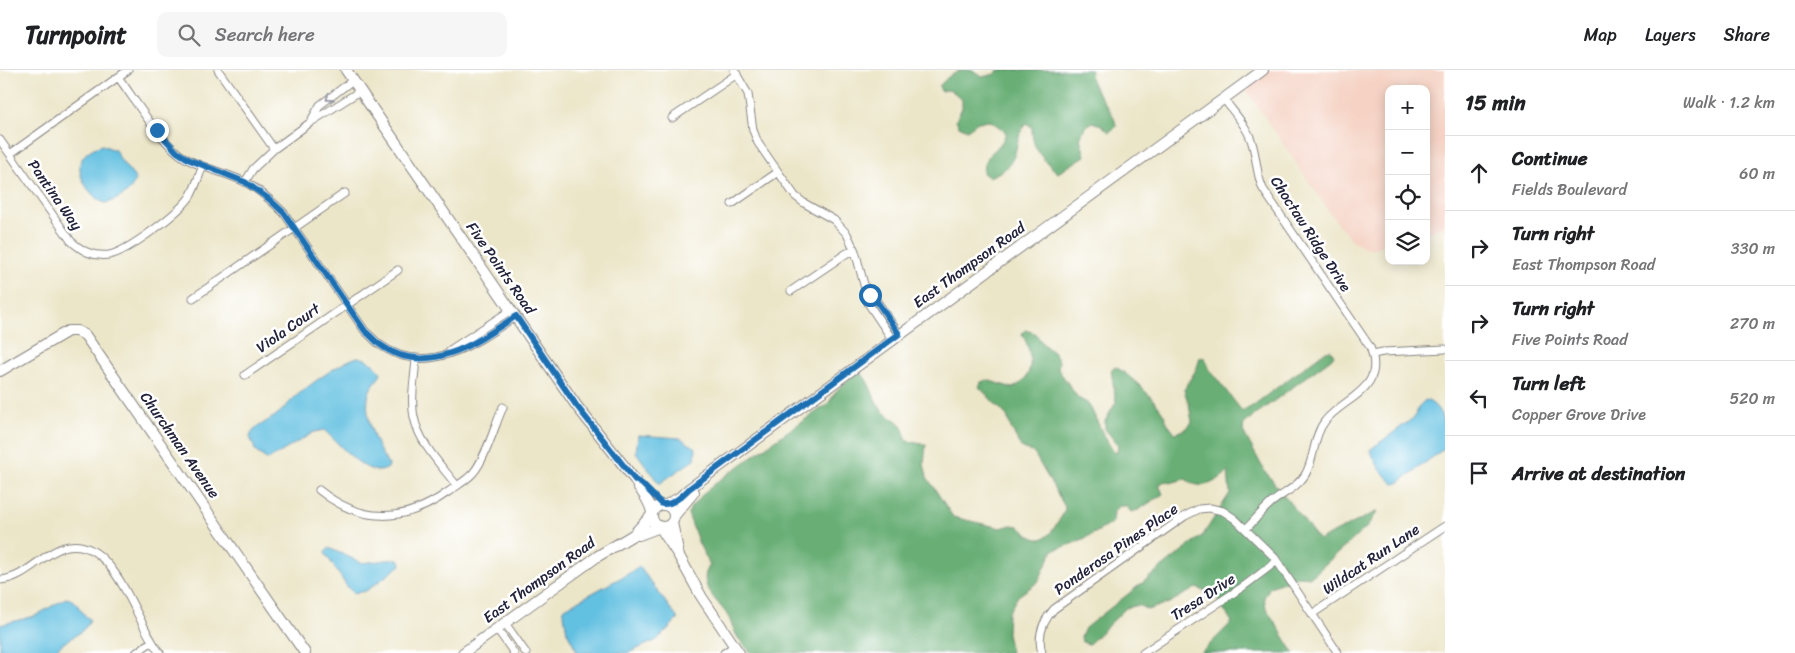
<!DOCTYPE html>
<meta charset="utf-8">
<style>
body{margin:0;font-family:Sriracha,sans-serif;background:#f6f6f6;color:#202124}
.controls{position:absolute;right:15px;top:15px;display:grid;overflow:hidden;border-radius:10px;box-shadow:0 2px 12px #0003}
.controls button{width:45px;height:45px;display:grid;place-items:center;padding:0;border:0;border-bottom:1px solid #e0e0e0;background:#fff;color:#202124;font:25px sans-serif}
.stop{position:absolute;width:15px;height:15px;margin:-11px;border:4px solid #1f6fb2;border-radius:50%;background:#fff}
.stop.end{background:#1f6fb2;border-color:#fff;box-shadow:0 1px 5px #0008}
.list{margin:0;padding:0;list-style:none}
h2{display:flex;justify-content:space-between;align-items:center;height:65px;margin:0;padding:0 20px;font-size:21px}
h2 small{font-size:16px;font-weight:400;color:#757577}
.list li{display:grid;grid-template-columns:32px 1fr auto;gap:15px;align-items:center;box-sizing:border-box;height:75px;padding:0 20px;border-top:1px solid #e0e0e0}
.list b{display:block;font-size:19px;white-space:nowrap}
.list p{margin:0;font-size:16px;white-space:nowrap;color:#757577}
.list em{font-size:16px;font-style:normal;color:#757577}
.icon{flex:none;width:28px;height:28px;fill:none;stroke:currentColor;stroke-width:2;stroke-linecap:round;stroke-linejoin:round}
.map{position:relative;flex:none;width:1445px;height:583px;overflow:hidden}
header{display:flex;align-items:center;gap:30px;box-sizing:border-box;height:70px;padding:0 25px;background:#fff;border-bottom:1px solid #e0e0e0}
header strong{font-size:24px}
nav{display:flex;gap:28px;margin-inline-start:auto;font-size:18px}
.search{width:350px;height:45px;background:#f6f6f6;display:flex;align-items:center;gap:12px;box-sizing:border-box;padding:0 18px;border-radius:10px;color:#757577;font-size:19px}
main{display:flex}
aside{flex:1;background:#fff}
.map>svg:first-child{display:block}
.built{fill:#f5d2c3}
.forest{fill:#68ae74;stroke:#456858}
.water{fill:#62c0e1;stroke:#42718e}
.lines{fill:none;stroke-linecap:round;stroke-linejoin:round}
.street-casing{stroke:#878482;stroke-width:9}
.secondary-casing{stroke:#878482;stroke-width:12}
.street{stroke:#fff;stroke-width:7}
.secondary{stroke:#fff;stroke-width:10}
.oneway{stroke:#9c9ca7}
.route{stroke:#1f6fb2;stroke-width:6}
.labels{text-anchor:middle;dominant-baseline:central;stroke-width:5;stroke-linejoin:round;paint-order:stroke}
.street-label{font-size:15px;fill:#22223b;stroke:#fff}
</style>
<header>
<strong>Turnpoint</strong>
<div class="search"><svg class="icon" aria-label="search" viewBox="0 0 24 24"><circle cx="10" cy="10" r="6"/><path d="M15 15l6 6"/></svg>Search here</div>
<nav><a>Map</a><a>Layers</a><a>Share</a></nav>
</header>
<main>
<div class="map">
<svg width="1445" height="583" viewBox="0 0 1445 583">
<rect width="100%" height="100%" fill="#fff"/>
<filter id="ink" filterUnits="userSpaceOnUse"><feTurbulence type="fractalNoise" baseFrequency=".02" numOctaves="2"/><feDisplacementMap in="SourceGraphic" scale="10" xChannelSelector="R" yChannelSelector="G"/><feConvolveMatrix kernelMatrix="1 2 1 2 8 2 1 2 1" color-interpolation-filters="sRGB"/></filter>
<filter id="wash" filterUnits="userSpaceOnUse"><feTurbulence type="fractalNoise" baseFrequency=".0096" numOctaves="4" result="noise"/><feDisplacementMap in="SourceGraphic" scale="20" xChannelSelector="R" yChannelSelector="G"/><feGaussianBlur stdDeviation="1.12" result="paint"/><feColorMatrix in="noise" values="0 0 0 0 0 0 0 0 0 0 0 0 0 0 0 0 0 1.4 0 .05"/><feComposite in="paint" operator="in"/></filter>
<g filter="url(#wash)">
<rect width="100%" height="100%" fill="#ece6c9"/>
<!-- built -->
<path class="built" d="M 1263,0 L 1445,0 L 1445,155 L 1426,164 L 1426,19 L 1389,19 L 1389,173 L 1375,178 L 1367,178 L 1357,174 L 1350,168 L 1337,153 L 1243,15 Z"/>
<!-- forest -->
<path class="forest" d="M 961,0 L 973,0 L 982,7 L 995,4 L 998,0 L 1091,0 C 1086,19 1116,38 1116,57 L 1109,62 L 1101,55 L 1093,52 L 1085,57 L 1080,68 L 1085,86 L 1058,103 C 1042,89 1031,78 1032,57 L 1026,53 C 1010,77 1024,94 989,107 L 983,103 C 984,85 992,85 1001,73 C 1003,70 1005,66 1006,62 L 991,51 L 978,52 L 967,60 L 959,56 L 956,50 L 962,38 L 962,30 C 955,23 951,18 941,21 L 939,16 L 948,7 Z
M 1025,260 L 1035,263 L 1043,274 L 1054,283 L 1059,291 L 1058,299 L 1078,328 L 1089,334 L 1103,364 L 1113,381 L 1117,383 L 1118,375 L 1105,359 L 1105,351 L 1116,332 L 1111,300 L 1116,297 C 1131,306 1154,328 1163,343 C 1168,353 1167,355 1175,363 L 1186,359 L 1192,352 L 1189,335 L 1184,320 L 1197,298 L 1200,287 L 1205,288 L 1210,300 L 1242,341 L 1251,337 L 1326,281 L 1331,280 L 1334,285 L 1331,289 L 1244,353 L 1243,361 L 1264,400 L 1319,470 L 1378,441 L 1367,457 L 1311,507 L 1299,506 L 1270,517 L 1264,527 L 1266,538 L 1294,583 L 1201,583 L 1232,552 L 1214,524 L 1196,518 L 1169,533 L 1147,540 L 1139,535 L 1126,538 L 1089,574 L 1082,572 L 1081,567 L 1085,558 L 1203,465 L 1230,423 L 1228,402 C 1218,410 1205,420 1192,413 C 1189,412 1188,410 1185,409 L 1170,413 L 1165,411 L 1159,415 L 1163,424 L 1138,440 L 1131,442 L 1126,436 L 1120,436 L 1114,441 L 1113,452 C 1097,463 1071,476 1053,480 L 1038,512 L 1018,526 L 1008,543 L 1007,563 L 1011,583 L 751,583 C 747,578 742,573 738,568 C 733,560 731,550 726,543 C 716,529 696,514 710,495 L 699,474 L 688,444 L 691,437 L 702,425 L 717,412 L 788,361 L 828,334 L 837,320 L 854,304 L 862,304 C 871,314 872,326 880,338 C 885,346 893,347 899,353 C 903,357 905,366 907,371 L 926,375 L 924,394 L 927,407 L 953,447 L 1001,458 L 1011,455 L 1019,456 C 1034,471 1043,476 1056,455 C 1060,449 1064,444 1065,437 L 1035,385 L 1032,382 L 1021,377 L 1011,358 L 1007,346 L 979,317 L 981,312 L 987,310 L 1013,318 C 1037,306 1032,283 1022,263 Z"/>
<!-- water -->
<path class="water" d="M 102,75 L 115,80 L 122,92 L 135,108 C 135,121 116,131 105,133 C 99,131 96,128 92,124 C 75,105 74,83 102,75 Z
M 358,287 C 367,288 377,296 381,303 C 378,311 371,315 369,323 C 363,345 376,378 389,395 L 388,398 C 369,412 338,372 324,360 L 314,362 L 268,390 L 256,382 L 250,367 C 252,357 270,351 279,343 C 284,339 288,334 293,329 C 306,317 342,291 358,287 Z
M 1425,330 C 1445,336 1445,360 1445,378 L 1398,413 L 1394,414 C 1385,407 1372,390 1371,379 L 1416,346 L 1418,337 Z
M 638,365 L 680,368 L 696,378 L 695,389 L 659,414 L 636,382 Z
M 329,478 L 362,493 L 395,489 L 400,490 L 401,495 L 366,521 L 354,523 L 348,518 L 325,483 Z
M 639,496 L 678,549 L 657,570 L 628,583 L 578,583 L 567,562 L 563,539 L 635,500 Z
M 66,528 C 78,529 80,544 90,549 C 85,566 63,568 54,583 L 0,583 L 0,555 L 35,546 Z"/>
</g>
<g filter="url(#ink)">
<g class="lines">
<defs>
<path id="street" d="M 218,0 L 274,79
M 734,0 L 748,24 L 753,60 L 758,73 L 795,126 L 804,133 L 834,150 L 847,164 L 855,181 L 866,222 L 868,233 L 892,269
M 118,7 C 136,31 155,64 178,83 C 197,98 223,101 245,112 C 260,120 272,131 284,143 L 365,261 C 370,265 374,270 379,274 C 426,309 476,273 516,246
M 1224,29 C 1233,42 1248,57 1252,73 C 1257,88 1256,104 1263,119 L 1370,277 C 1387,320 1344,327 1325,351 C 1313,366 1315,389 1305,405 C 1297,418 1281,424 1270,434 C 1261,442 1254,451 1246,459
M 672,48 L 737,4
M 312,49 L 320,35 L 353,10
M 0,70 L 71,171 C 82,181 93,187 109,185 C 127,182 182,141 191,125 C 196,116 199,105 203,96
M 10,84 L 128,0
M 245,112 L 253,99 L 274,79 L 311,52 L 360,21
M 732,134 L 778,102
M 791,221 L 847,183 L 855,181
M 866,222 L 876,230 L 899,264
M 193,228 L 345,123
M 450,280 L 511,240
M 1373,284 L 1383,282 L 1445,279
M 416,288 C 415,307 410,328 414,347 C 419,373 441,395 457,416
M 245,305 L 398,200
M 319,420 C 361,454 405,453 448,422 C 456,416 466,411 473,403 C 485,390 495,355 503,337
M 0,510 C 26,508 40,485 64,477 C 114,462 136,555 160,583
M 1312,544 L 1445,456
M 505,553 L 526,583
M 497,559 L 514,583
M 136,583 L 151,572
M 724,583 L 734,576
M 1042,583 C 1037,566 1042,552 1054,539 L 1185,446 L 1199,439 L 1210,438 L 1223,441 L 1235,449 L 1275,488 L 1338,583
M 1143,583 L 1244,516 L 1277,491"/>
<path id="secondary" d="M 346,0 L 576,335 L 635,410 C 640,422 650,429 652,443
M 0,301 L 68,261 L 77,261 L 85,265 L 305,583
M652 446a11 11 0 1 1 22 0a11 11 0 1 1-22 0Z
M 666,435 L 679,428 L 690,418 L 1263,0
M 674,446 L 694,422
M 672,453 L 678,480
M 660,457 L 679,486 L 701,526 L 739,583
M 633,465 L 639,465 L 660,457
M 463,583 L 598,486 L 633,465 L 652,445"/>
</defs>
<!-- street casing -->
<use href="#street" class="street-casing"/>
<!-- secondary casing -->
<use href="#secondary" class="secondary-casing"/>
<!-- street -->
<use href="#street" class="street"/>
<!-- secondary -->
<use href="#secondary" class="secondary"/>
</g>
<!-- one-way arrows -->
<defs><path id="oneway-chevron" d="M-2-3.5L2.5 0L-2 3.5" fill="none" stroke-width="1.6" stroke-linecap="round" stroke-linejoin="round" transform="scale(1.25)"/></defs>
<use class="oneway" href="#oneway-chevron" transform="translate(329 28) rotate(144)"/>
</g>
<g class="lines" filter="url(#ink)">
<!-- route -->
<path class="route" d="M 157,60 L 177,82 L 190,90 L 245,112 L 269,129 L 284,143 L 365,261 C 370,265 374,270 379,274 C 426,309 476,273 516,246 L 576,335 L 635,410 L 642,414 L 662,434 C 673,435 682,426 690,418 L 899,264 L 876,230 L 870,225"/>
</g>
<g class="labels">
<!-- street labels -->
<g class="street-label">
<text transform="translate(55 125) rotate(55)">Pantina Way</text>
<text transform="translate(1311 164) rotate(57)">Choctaw Ridge Drive</text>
<text transform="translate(969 195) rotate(-36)">East Thompson Road</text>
<text transform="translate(501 198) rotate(55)">Five Points Road</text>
<text transform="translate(288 258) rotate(-35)">Viola Court</text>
<text transform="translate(180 375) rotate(55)">Churchman Avenue</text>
<text transform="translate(1116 479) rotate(-35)">Ponderosa Pines Place</text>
<text transform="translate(1371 489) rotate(-34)">Wildcat Run Lane</text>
<text transform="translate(539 510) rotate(-36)">East Thompson Road</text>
<text transform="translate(1203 527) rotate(-33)">Tresa Drive</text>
</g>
</g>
</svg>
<div class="controls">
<button>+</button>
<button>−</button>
<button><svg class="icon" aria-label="locate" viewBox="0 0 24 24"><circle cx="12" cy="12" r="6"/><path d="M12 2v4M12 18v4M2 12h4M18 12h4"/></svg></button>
<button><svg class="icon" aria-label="layers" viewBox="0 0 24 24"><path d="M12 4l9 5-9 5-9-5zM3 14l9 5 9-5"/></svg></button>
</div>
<div class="stop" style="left:870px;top:225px"></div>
<div class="stop end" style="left:157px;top:60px"></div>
</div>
<aside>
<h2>15 min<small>Walk · 1.2 km</small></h2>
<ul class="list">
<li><svg class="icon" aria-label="ahead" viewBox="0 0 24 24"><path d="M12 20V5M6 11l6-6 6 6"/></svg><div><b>Continue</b><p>Fields Boulevard</p></div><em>60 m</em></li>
<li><svg class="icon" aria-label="right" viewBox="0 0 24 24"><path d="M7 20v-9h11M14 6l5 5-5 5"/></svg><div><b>Turn right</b><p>East Thompson Road</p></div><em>330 m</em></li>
<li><svg class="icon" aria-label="right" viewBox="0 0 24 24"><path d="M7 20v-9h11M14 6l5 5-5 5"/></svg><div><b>Turn right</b><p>Five Points Road</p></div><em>270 m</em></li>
<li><svg class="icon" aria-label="left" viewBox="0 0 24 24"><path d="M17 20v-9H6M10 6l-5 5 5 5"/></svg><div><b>Turn left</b><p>Copper Grove Drive</p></div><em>520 m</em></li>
<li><svg class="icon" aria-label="arrive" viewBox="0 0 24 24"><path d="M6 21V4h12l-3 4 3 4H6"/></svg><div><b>Arrive at destination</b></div></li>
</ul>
</aside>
</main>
